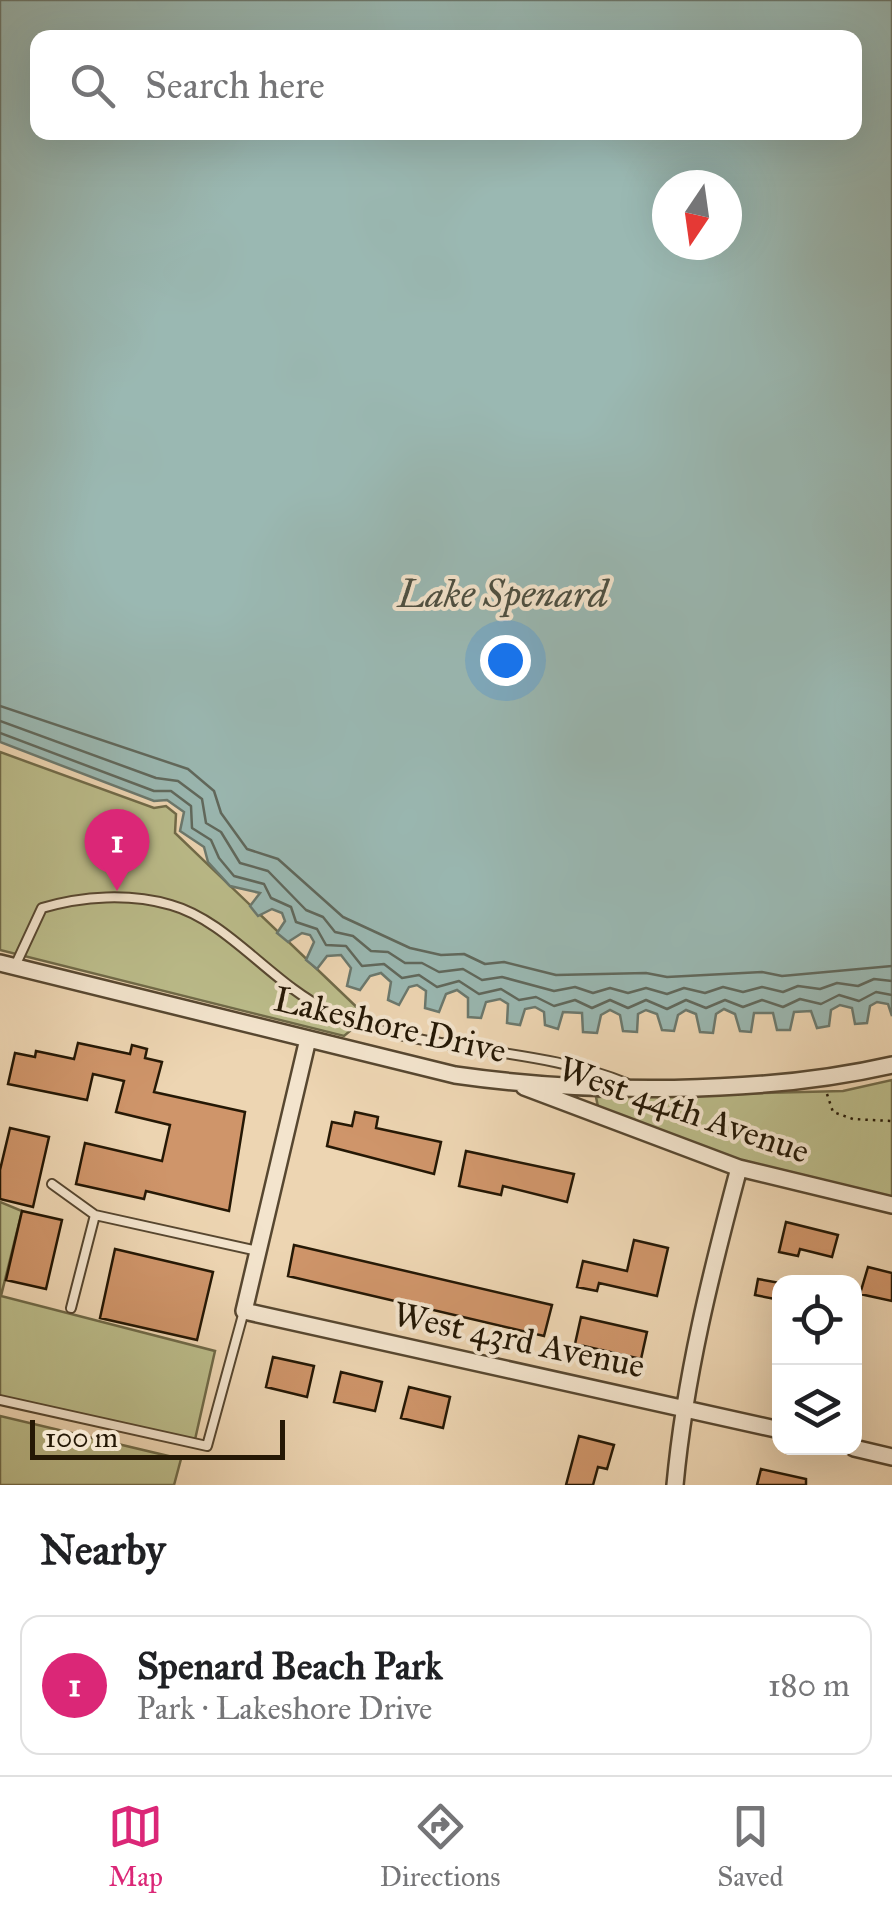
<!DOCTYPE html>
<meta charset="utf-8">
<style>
body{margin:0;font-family:"IM FELL Great Primer",serif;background:#f2f2f2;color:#202124}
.controls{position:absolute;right:30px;bottom:30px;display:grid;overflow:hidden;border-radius:20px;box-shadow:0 10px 40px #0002}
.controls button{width:90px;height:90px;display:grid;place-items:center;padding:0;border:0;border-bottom:2px solid #e0e0e0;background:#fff;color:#202124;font:50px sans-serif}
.compass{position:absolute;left:652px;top:170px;width:90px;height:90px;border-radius:50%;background:#fff;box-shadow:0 10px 40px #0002;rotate:193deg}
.scale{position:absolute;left:30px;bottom:25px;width:255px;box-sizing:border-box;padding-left:10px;border:5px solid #251805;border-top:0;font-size:28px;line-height:35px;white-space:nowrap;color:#251805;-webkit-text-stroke:8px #f3e4cd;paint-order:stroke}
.you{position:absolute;left:505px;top:660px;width:35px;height:35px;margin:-25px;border:8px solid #fff;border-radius:50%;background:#1a73e8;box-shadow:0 0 0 15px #1a73e833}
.badge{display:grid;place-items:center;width:65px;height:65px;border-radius:50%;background:#db2777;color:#fff;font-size:32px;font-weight:700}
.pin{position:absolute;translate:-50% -82px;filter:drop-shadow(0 2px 5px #0008)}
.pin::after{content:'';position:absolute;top:52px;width:35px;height:30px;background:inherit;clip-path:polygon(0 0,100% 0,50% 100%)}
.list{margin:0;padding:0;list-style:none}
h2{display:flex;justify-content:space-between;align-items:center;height:130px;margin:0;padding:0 40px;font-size:42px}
h2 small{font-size:32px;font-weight:400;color:#757577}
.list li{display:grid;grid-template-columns:65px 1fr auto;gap:30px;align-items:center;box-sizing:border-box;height:140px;margin:0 20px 20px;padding:0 20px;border:2px solid #e0e0e0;border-radius:20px}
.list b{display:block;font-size:38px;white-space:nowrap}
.list p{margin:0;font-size:32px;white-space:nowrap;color:#757577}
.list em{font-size:32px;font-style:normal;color:#757577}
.icon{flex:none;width:55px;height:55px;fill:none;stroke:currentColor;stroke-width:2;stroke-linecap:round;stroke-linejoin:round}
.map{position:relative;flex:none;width:892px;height:1485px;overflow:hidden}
.search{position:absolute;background:#fff;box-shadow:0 10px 40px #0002;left:30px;right:30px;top:30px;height:110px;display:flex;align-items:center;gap:25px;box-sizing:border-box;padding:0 35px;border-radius:20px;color:#757577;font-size:38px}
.sheet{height:290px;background:#fff}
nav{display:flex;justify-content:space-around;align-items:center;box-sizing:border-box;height:140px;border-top:2px solid #e0e0e0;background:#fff;font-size:28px;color:#757577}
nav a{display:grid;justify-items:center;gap:5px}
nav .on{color:#db2777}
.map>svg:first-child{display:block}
.green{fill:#bbbc8a;stroke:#706a48;stroke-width:2.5}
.water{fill:#9ab8b2;stroke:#6b786d;stroke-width:2.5;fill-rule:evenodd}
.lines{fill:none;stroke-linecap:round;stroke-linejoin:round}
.shore{stroke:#60685c;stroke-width:2.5}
.building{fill:#cf956a;stroke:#251805;stroke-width:2.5}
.lane-casing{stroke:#574730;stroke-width:12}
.street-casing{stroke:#574730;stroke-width:20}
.path{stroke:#251805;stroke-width:2.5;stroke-dasharray:2.5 5;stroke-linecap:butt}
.lane{stroke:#f3e4cd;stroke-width:8}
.street{stroke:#f3e4cd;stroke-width:15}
.labels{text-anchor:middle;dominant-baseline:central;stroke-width:8;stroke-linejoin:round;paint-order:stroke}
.street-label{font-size:35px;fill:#251805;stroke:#f3e4cd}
.water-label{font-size:38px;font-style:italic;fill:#4e5042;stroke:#f3e4cd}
</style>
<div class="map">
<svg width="892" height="1485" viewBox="0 0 892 1485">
<rect width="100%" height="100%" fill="#edd5b2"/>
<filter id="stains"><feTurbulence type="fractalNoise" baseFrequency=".002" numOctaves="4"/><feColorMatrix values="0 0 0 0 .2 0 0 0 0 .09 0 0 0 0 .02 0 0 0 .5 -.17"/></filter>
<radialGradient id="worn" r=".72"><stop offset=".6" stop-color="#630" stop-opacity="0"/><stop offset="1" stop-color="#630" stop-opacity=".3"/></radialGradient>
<!-- green -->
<path class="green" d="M 0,752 L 154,808 L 166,806 L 176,814 L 175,833 L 367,1017 L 344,1036 L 0,950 Z
M 892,1080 L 892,1205 L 739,1168 L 598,1107 L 596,1097 L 843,1091 Z
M 0,1202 L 22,1211 L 1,1296 L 215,1351 L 194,1444 L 0,1396 Z
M 0,1416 L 181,1459 L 174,1485 L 0,1485 Z"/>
<!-- water -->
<path class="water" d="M 0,0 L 892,0 L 892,1016 L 888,1004 L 877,1002 L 870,1006 L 867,1023 L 855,1024 L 852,1008 L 840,1005 L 831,1010 L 829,1026 L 817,1028 L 811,1011 L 794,1012 L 790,1030 L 777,1030 L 773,1013 L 754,1013 L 751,1032 L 740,1031 L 735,1014 L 724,1009 L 716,1014 L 713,1033 L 700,1032 L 696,1014 L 686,1010 L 678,1015 L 674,1031 L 662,1030 L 657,1014 L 646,1010 L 638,1014 L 637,1032 L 623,1031 L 620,1015 L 610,1010 L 601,1015 L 597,1033 L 583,1032 L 582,1013 L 563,1012 L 558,1029 L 545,1025 L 544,1012 L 535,1007 L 525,1009 L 520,1025 L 507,1023 L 508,1004 L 500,999 L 486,1002 L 481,1018 L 468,1017 L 468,998 L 457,990 L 446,994 L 439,1012 L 425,1008 L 426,991 L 417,985 L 409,987 L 399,1005 L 388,1000 L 391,982 L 381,973 L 370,976 L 360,990 L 347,986 L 351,968 L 341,955 L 327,956 L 317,969 L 306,960 L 314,942 L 310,935 L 302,933 L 288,942 L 277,933 L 285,921 L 282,913 L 272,909 L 258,916 L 250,906 L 260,893 L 230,886 L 208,862 L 204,847 L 180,831 L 184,812 L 167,800 L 154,801 L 0,742 ZM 38,38 L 854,38 L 854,132 L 38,132 ZM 667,185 L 727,185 L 727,245 L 667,245 Z"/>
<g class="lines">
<!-- shore -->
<path class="shore" d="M 0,706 L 188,769 L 214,791 L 221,813 L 247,849 L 278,859 L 343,917 L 410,948 L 441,955 L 464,954 L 485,964 L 504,962 L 556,975 L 646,973 L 667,977 L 762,972 L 782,976 L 892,966
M 0,721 L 156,778 L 178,781 L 202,799 L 206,823 L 221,832 L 240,863 L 268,871 L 306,910 L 323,917 L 335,932 L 353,936 L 371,951 L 388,952 L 405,963 L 422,963 L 439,972 L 463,969 L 482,980 L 502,977 L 554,991 L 575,987 L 593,993 L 610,988 L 628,993 L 646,988 L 667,994 L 684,988 L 705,993 L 723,987 L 743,992 L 762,987 L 783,992 L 798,986 L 820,989 L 837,983 L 858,986 L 874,979 L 892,981
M 0,733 L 154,791 L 171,791 L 191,806 L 192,828 L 211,840 L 219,858 L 234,876 L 264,884 L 271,898 L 291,907 L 296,922 L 317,929 L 326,945 L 346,946 L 362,966 L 384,964 L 402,978 L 419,975 L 437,987 L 459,981 L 479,994 L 501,989 L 519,1000 L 536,997 L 554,1006 L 575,1000 L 592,1008 L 610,1000 L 628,1008 L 646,1000 L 667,1009 L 686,1000 L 706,1008 L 725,1000 L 743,1007 L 762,1000 L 783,1007 L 800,999 L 821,1004 L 839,995 L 859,1001 L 876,992 L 892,995"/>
</g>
<!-- building -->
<path class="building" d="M 78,1043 L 130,1054 L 132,1045 L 147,1049 L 145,1058 L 162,1062 L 154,1092 L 245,1112 L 229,1211 L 146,1191 L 144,1199 L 76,1184 L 85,1143 L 162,1161 L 170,1125 L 116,1112 L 124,1081 L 93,1074 L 87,1100 L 8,1084 L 15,1053 L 35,1057 L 36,1051 L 74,1059 Z
M 355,1112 L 378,1117 L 376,1128 L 441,1142 L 434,1174 L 327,1146 L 332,1122 L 352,1126 Z
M 10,1128 L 49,1137 L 33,1207 L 0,1199 L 0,1170 Z
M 466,1151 L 574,1174 L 567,1202 L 503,1186 L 501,1195 L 459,1186 Z
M 22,1211 L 62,1220 L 46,1289 L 6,1280 Z
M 786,1222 L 838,1235 L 832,1257 L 800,1249 L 798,1256 L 779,1252 Z
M 634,1240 L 668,1248 L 657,1296 L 599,1283 L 597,1291 L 577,1287 L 583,1261 L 627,1271 Z
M 294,1245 L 552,1305 L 544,1336 L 288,1276 Z
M 115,1249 L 213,1272 L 197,1340 L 100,1318 Z
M 868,1267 L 892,1273 L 892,1301 L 860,1294 Z
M 758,1279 L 780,1283 L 780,1300 L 755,1295 Z
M 581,1317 L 647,1332 L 641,1359 L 575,1344 Z
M 273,1357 L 314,1366 L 307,1397 L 266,1387 Z
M 341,1372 L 382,1382 L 375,1411 L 334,1402 Z
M 409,1387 L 450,1397 L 443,1428 L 401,1418 Z
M 579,1436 L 614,1445 L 607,1469 L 598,1467 L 593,1485 L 566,1485 Z
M 761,1469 L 806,1479 L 806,1485 L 757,1485 Z"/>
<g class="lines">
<defs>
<path id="lane" d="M 15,966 L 42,908 C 83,896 129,893 171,905 C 228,921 272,984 329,1011 C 421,1055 531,1044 626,1083
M 52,1184 L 95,1215
M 71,1308 L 95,1215 L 258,1251
M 0,1400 L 207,1446 L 244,1311"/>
<path id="street" d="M 0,963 L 455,1075 C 588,1094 761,1095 892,1065
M 308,1039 L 244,1311 L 780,1430
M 524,1087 L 739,1168 L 892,1205
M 854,1448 L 892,1457
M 675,1485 C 685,1376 711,1273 739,1168"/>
</defs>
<!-- lane casing -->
<use href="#lane" class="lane-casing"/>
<!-- street casing -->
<use href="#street" class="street-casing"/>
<!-- path -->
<path class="path" d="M 827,1094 L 833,1112 L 853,1119 L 892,1121"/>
<!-- lane -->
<use href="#lane" class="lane"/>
<!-- street -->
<use href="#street" class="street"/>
</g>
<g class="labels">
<!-- street labels -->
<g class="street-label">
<text transform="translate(390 1025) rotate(13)">Lakeshore Drive</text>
<text transform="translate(684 1110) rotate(19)">West 44th Avenue</text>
<text transform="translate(519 1340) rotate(12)">West 43rd Avenue</text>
</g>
<!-- water labels -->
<g class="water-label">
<text x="503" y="594">Lake Spenard</text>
</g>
</g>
<rect width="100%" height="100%" filter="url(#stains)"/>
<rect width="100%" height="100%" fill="url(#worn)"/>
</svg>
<div class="controls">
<button><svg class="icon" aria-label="locate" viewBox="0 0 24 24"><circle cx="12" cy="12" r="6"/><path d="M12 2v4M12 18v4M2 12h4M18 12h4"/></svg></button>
<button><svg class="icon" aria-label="layers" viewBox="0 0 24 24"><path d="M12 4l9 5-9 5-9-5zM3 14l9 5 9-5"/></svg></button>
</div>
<svg class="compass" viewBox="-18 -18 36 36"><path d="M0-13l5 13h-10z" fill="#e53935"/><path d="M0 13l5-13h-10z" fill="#757577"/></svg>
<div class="scale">100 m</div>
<div class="you"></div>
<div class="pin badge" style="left:117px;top:891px">1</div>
<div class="search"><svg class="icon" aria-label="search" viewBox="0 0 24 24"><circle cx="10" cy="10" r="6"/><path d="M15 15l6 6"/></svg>Search here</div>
</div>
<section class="sheet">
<h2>Nearby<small></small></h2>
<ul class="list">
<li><span class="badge">1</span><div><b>Spenard Beach Park</b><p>Park · Lakeshore Drive</p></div><em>180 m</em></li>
</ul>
</section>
<nav>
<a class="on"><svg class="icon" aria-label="map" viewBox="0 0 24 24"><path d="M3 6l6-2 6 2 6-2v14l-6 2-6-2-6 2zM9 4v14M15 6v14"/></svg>Map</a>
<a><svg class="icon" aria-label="directions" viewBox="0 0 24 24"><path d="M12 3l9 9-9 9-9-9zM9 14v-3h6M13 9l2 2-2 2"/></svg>Directions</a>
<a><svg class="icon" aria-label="saved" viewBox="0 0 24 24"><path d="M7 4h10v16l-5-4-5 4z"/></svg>Saved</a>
</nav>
